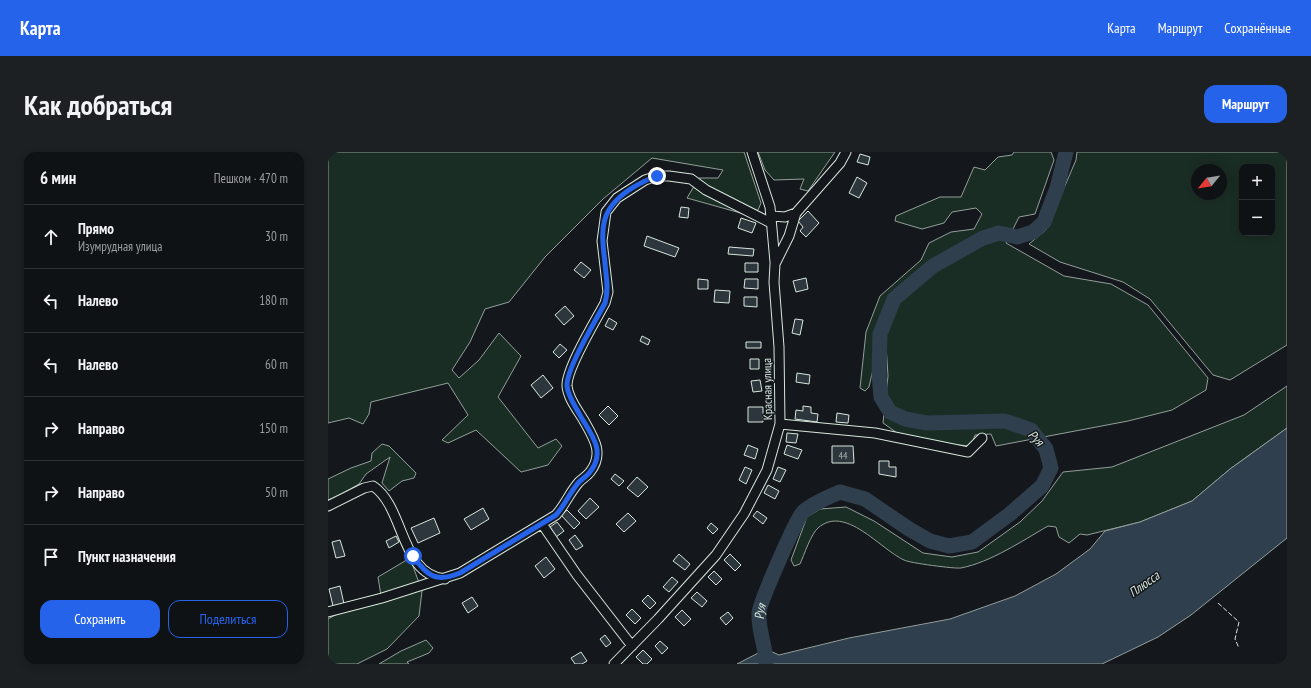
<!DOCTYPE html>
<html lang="ru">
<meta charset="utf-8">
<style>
body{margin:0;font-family:"PT Sans Narrow",sans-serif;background:#1d2022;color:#f1f3f6}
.controls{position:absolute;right:12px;top:12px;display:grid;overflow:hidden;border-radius:8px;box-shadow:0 2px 10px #0003}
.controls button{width:36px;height:36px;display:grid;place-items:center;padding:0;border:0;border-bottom:1px solid #2f3234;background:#0f1215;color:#f1f3f6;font:20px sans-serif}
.compass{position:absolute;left:863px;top:12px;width:36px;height:36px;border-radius:50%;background:#0f1215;box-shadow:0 2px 10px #0003;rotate:240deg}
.stop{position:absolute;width:12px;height:12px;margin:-9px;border:3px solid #2563eb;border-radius:50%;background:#fff}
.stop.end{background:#2563eb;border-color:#fff;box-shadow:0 1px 4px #0008}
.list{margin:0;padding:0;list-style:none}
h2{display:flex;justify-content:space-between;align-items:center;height:52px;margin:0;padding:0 16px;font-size:17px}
h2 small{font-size:13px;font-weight:400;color:#9b9ea0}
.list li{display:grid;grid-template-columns:26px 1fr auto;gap:12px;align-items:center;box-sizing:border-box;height:64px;padding:0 16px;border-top:1px solid #2f3234}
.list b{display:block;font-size:15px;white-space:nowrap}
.list p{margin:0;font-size:13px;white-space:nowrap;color:#9b9ea0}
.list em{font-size:13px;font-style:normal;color:#9b9ea0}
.actions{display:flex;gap:8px;padding:12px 16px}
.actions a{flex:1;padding:9px 0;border:1px solid #2563eb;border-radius:12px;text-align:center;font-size:14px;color:#2563eb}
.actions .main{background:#2563eb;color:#fff}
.icon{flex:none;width:22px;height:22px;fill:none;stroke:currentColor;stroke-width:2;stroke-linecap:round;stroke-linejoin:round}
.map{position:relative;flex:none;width:959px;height:512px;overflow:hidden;border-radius:12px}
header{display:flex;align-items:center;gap:24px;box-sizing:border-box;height:56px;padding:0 20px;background:#2563eb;color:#fff}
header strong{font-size:19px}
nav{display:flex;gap:22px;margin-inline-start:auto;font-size:14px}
.intro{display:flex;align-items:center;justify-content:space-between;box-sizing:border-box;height:96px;padding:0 24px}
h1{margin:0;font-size:28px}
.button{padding:10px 18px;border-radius:12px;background:#2563eb;color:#fff;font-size:14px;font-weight:700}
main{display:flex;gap:24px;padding:0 24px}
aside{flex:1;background:#0f1215;border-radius:12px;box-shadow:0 2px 10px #0003}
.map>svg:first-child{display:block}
.green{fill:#1a2d24;stroke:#939e99;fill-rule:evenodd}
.water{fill:#2f3f4d;stroke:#939e99}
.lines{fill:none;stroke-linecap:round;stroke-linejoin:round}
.river{stroke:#2f3f4d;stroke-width:15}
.building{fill:#2c363c;stroke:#d8e6dc}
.minor-casing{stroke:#d8e6dc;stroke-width:11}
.minor{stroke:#14181c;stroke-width:9}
.fence{stroke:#d8e6dc;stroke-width:1;stroke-dasharray:5 2;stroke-linecap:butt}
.route{stroke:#2563eb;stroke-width:5}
.labels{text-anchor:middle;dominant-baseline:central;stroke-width:3;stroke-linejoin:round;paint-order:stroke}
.number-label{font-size:10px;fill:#adbab4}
.street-label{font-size:12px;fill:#d8e6dc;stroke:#14181c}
.water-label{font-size:13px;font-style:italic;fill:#d8e6dc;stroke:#14181c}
</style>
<header>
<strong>Карта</strong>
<nav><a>Карта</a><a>Маршрут</a><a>Сохранённые</a></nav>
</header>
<div class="intro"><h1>Как добраться</h1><a class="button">Маршрут</a></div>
<main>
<aside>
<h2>6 мин<small>Пешком · 470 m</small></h2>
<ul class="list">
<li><svg class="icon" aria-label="ahead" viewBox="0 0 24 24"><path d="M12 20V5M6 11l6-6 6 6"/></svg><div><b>Прямо</b><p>Изумрудная улица</p></div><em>30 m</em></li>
<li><svg class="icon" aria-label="left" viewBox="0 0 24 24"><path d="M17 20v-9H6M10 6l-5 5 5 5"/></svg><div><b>Налево</b></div><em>180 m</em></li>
<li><svg class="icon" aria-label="left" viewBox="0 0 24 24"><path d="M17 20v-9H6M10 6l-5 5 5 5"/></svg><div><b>Налево</b></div><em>60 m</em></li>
<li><svg class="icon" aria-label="right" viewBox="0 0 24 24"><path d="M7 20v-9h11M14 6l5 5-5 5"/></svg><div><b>Направо</b></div><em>150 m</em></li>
<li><svg class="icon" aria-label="right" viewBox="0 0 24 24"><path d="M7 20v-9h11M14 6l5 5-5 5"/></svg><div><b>Направо</b></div><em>50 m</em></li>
<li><svg class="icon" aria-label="arrive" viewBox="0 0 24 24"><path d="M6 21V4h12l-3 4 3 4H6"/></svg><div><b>Пункт назначения</b></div></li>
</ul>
<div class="actions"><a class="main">Сохранить</a><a>Поделиться</a></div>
</aside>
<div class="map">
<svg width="959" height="512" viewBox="0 0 959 512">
<rect width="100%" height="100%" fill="#14181c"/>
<!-- green -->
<path class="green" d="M 0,0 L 416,0 L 433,51 L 430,58 L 416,62 L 359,46 L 371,26 L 390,26 L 395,18 L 324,6 L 275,47 L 217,105 L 181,150 L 157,157 L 142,190 L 124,218 L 131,226 L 151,208 L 171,181 L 193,204 L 170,245 L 210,296 L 228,287 L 234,294 L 220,313 L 193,320 L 148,278 L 120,291 L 114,288 L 140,263 L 120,231 L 43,250 L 41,262 L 35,272 L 21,266 L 0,271 Z
M 430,0 L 507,0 L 480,39 L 472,37 L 476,27 L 446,28 L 437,18 Z
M 686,0 L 723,0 L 726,8 L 707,62 L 691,65 L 678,91 L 736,124 L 783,132 L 820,153 L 880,226 L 878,238 L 844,258 L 800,269 L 668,294 L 663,282 L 647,283 L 643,294 L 618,292 L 572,283 L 555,271 L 560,224 L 558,193 L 550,195 L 541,235 L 537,239 L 532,236 L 538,180 L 552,144 L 593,108 L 601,91 L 623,80 L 646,77 L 654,62 L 648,56 L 624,60 L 616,71 L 594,77 L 567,69 L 568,64 L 612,45 L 633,45 L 646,15 L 657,18 L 670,5 L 684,3 Z
M 749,0 L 959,0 L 959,193 L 902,228 L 885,223 L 822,147 L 795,130 L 732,110 L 701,92 L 718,78 L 748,8 ZM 914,15 L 944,15 L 944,81 L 914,81 ZM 869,18 L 893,18 L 893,42 L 869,42 Z
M 959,234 L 959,276 L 902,317 L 864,349 L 812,370 L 759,383 L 752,382 L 741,391 L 731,385 L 728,375 L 720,374 C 694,389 663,410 633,416 C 628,417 581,411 576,408 C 552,397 517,352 490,376 C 483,382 476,403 472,412 L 466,414 L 463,408 L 479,365 L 492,357 L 518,355 L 546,369 L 595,401 L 624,405 L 650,400 L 692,370 L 714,349 L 735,320 L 784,315 L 916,263 Z
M 54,292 L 61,294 L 88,321 L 86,326 L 74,329 L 61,339 L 54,331 L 62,305 L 38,322 L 31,332 L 7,346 L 0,348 L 0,327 L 23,316 L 43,309 L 44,301 Z
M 82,406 L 94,439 L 91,464 L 59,497 L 29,512 L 0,512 L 0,467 L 13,460 L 54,450 L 50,425 Z
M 98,488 L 105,496 L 101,501 L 79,510 L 81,512 L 51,512 L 73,499 Z"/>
<!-- water -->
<path class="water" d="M 959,276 L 959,386 L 863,463 L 830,485 L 774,512 L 409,512 L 438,497 L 451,503 L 521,486 L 622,467 L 687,444 L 728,422 L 762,397 L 777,379 L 812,370 L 864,349 L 902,317 Z"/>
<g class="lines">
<!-- river -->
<path class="river" id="s1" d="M 438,512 C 438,494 430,479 431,461 C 431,452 469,365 475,360 C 485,351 500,345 512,340 L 537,347 L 581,377 L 602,389 L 621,394 L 644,390 L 682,362 L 714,334 L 723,316 L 718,297 L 703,278 L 677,269 L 599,271 L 577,267 L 562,260 L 553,245 L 551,222 L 552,182 L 566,147 L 605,114 L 655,86 L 671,81 L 689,85 L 705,80 L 716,70 L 729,36 L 738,0"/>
</g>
<!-- building -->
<path class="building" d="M 532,2 L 542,5 L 540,13 L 529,10 Z
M 529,25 L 539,31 L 531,46 L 521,41 Z
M 353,55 L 361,56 L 360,66 L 351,65 Z
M 480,59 L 491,71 L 478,85 L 472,79 L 475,75 L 470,69 Z
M 413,66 L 428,71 L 424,81 L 410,76 Z
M 319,84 L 351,96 L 347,105 L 316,94 Z
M 401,95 L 426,97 L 425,104 L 400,102 Z
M 253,110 L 263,118 L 256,126 L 246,118 Z
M 417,111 L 430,111 L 430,120 L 417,120 Z
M 478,126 L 480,137 L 468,140 L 465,129 Z
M 370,127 L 380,128 L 380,137 L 370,137 Z
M 417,127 L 430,127 L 430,137 L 416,136 Z
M 387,138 L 402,139 L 401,151 L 386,150 Z
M 416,145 L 429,145 L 429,155 L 416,154 Z
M 237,154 L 246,164 L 236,173 L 227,163 Z
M 281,166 L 289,171 L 285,178 L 277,174 Z
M 467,167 L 475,168 L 472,183 L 464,181 Z
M 314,184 L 322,188 L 320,193 L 312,189 Z
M 418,190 L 433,190 L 433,196 L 418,196 Z
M 232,192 L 239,198 L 231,206 L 225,200 Z
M 422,207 L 431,207 L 431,217 L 422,217 Z
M 469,221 L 482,223 L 481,232 L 468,230 Z
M 215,223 L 225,236 L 213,246 L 203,233 Z
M 432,228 L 434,239 L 425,240 L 423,229 Z
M 280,254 L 290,264 L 281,273 L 271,263 Z
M 475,254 L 483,255 L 483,261 L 490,262 L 489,270 L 467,267 L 468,258 L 475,259 Z
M 420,255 L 435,255 L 435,270 L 420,270 Z
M 509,261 L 521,263 L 520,271 L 508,270 Z
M 459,281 L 470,282 L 468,291 L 458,290 Z
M 420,293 L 430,297 L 427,307 L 416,303 Z
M 459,293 L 474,298 L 470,307 L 456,302 Z
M 504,294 L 525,294 L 526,311 L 504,311 Z
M 551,309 L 561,309 L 561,315 L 568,315 L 568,325 L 551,322 Z
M 417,315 L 424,318 L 418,332 L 411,328 Z
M 450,315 L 458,318 L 452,330 L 445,327 Z
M 287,322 L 296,329 L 291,334 L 283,327 Z
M 309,325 L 320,335 L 310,345 L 299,336 Z
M 440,333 L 451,339 L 447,347 L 436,341 Z
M 262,346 L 271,355 L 258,367 L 250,359 Z
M 155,356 L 161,367 L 143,378 L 136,367 Z
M 239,358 L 252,371 L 246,377 L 233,363 Z
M 429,359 L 439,366 L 435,372 L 425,364 Z
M 300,361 L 308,369 L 296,380 L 288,372 Z
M 106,366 L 112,381 L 90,391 L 83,376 Z
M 229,370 L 236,379 L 228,385 L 222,375 Z
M 383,371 L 390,377 L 385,382 L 379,376 Z
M 247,383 L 255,394 L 248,398 L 241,388 Z
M 68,384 L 71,390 L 61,396 L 58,389 Z
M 12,388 L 17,404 L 8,406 L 4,390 Z
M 351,402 L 362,412 L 357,418 L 345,409 Z
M 402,402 L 413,413 L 407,419 L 396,408 Z
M 218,405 L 227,417 L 216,426 L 207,414 Z
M 386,419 L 394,427 L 388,433 L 380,425 Z
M 344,425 L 350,430 L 341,440 L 335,435 Z
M 12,434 L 16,452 L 5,454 L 1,437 Z
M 369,440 L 379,449 L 374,455 L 363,446 Z
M 320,443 L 328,451 L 322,457 L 314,449 Z
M 144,445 L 150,454 L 140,461 L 134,451 Z
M 304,457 L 313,466 L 307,472 L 298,463 Z
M 354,458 L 363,467 L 356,474 L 347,465 Z
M 400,460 L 405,466 L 398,473 L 392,466 Z
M 277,483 L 283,491 L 278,495 L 272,487 Z
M 332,489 L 340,496 L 334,502 L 327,494 Z
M 315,498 L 324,507 L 319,512 L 315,512 L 308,505 Z
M 253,500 L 259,509 L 254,512 L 247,512 L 243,506 Z"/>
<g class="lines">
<defs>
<path id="minor" d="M 424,0 L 442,55 L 447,110
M 444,64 L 457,65 L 468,61
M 452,272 L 547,281 L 640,300 L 654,286
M 0,354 L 36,336 L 45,334 C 77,355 72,423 117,427
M 214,372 L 249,423 L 304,494
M 0,460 L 54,446 L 132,421 L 228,363 C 237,353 242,340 251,330 C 254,327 259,324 262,320 C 277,301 265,285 255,267 C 249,257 240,246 239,234 C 238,217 268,168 277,151 L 280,140 L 274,89 L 278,60 L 289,46 L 317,28 L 329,24 L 341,24 L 363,27 L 378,38 L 443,71
M 286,512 L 330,467 L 388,403 L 416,362 L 439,318 L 452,272 L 451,195 L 446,130 L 447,112 L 461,84 L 468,61 L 512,11 L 518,0"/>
</defs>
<!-- minor casing -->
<use href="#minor" class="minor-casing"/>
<!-- minor -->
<use href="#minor" class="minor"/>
<!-- fence -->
<path class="fence" d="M 890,451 L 911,470 L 907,487 L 911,496"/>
</g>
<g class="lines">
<!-- route -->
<path class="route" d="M 85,404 C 99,424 108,431 132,421 L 228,363 C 237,353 242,340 251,330 C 254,327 259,324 262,320 C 278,300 264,283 253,265 C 248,255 240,245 239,234 C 238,217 268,168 277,151 C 281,137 278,125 277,111 C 273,78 271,58 301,38 C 310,32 318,28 329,24"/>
</g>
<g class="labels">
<!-- number labels -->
<g class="number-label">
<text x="515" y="303">44</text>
</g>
<!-- street labels -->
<g class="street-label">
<text transform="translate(439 237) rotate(-91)">Красная улица</text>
</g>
<!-- water labels -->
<g class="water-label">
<text transform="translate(708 286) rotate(46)">Руя</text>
<text transform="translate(816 432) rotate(-36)">Плюсса</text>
<text stroke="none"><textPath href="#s1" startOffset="53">Руя</textPath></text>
</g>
</g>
</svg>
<div class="controls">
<button>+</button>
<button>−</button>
</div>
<svg class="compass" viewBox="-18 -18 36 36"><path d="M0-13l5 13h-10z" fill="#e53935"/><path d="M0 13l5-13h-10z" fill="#9b9ea0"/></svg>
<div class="stop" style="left:85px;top:404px"></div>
<div class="stop end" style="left:329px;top:24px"></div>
</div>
</main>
